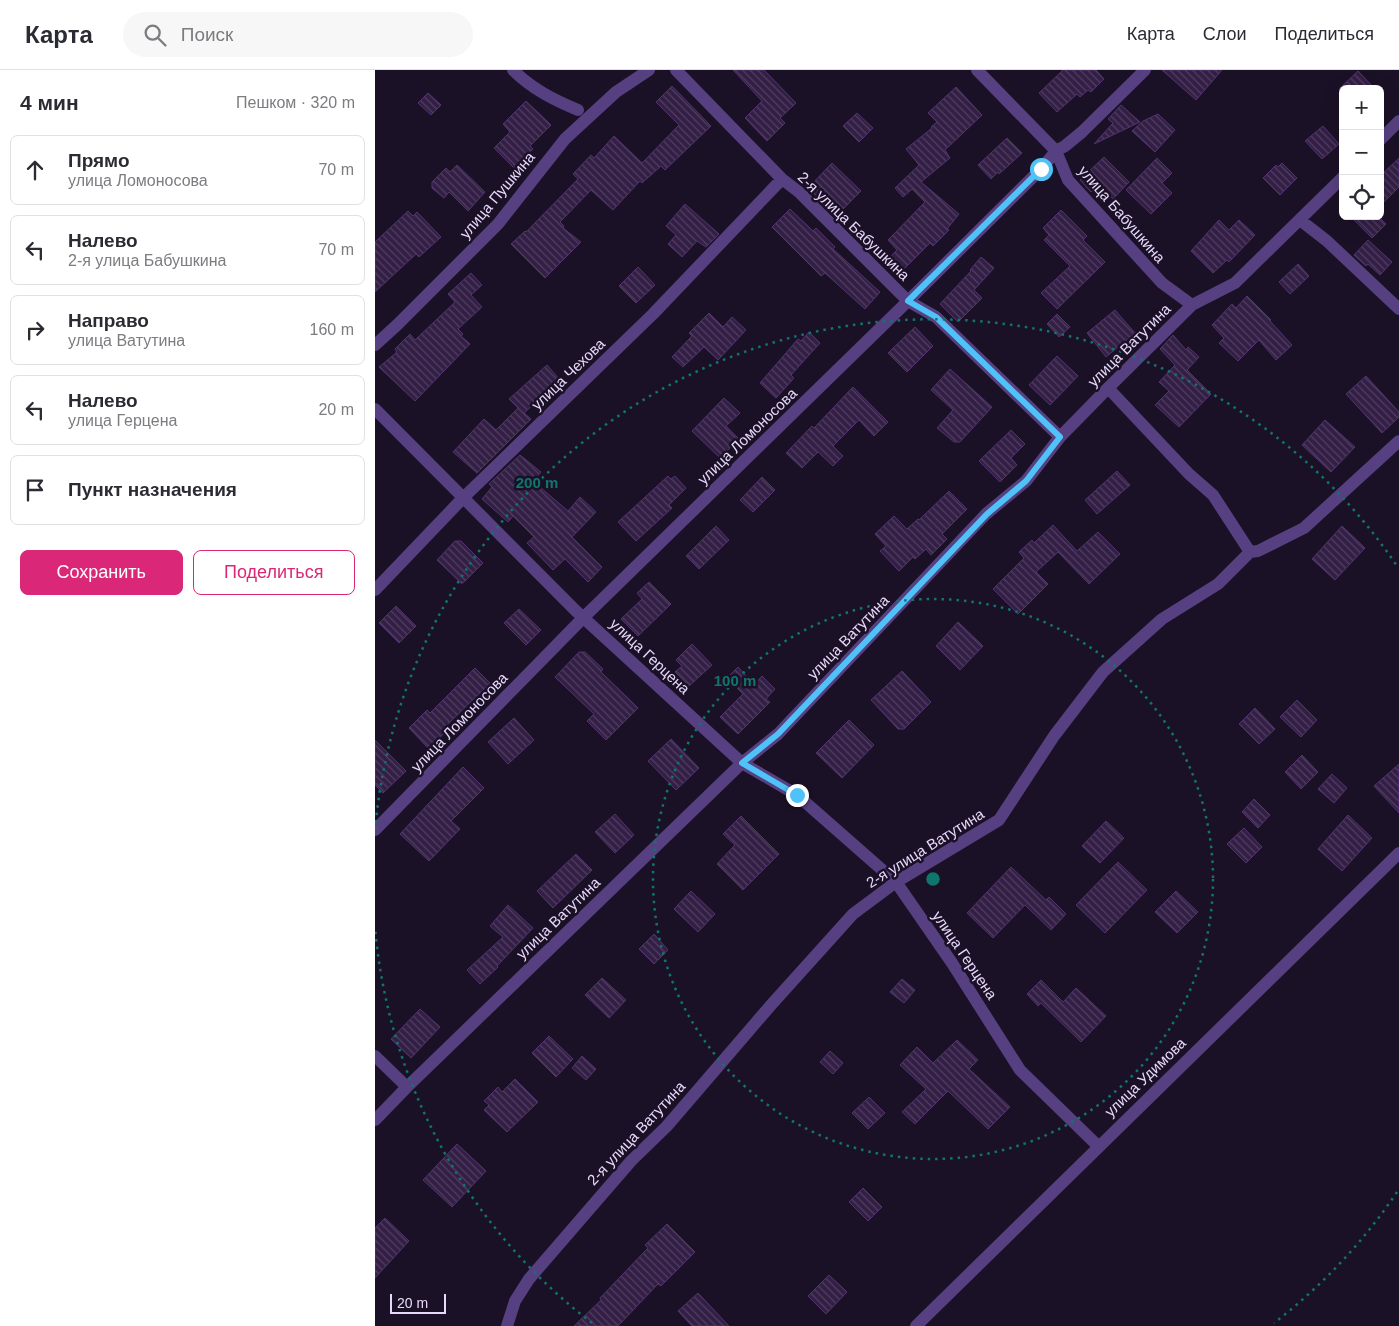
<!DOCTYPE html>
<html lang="ru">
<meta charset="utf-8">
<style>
body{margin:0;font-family:Arial,sans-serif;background:#f7f7f7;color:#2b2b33}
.controls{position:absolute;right:15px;top:15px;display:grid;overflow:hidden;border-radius:8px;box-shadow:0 5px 20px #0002}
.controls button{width:45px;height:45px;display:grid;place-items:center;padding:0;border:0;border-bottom:1px solid #e1e1e2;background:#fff;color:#2b2b33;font:25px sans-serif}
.scale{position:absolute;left:15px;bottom:12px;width:56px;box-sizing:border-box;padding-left:5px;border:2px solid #e8d9fc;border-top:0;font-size:14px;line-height:18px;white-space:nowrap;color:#e8d9fc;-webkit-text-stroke:4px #1b1126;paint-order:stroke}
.stop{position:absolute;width:15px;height:15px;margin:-11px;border:4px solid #4fc3f7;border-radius:50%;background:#fff}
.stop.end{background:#4fc3f7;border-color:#fff;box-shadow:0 1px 5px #0008}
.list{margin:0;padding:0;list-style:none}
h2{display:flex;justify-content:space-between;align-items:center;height:65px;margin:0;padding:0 20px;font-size:21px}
h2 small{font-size:16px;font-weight:400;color:#7c7c81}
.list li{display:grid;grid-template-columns:32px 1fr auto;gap:15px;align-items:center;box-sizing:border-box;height:70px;margin:0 10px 10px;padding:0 10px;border:1px solid #e1e1e2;border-radius:8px}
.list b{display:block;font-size:19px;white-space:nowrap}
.list p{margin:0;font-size:16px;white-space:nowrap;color:#7c7c81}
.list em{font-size:16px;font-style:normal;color:#7c7c81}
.actions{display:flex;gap:10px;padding:15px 20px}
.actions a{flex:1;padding:11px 0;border:1px solid #db2777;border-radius:8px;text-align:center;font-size:18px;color:#db2777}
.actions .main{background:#db2777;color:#fff}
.icon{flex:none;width:28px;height:28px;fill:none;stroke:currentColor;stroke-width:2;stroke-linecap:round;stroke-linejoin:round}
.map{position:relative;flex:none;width:1024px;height:1256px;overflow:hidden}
header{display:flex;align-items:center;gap:30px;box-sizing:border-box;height:70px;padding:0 25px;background:#fff;border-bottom:1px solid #e1e1e2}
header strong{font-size:24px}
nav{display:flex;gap:28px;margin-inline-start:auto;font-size:18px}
.search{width:350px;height:45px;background:#f7f7f7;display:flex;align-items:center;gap:12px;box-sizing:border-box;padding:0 18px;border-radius:28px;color:#7c7c81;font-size:19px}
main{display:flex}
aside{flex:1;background:#fff}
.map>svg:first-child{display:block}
.building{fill:url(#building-back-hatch);stroke:#52336f}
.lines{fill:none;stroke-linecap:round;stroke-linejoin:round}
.minor{stroke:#574081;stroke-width:12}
.route{stroke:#4fc3f7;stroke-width:6}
.ring{fill:none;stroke:#0f766e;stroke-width:2.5;stroke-dasharray:2.5 5}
.labels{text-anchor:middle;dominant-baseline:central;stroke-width:5;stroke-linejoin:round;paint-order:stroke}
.street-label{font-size:15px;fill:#e8d9fc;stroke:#1b1126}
.centre{fill:#0f766e;stroke:#1b1126;stroke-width:2.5}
.ring-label{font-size:15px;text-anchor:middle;font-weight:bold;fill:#0f766e;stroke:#1b1126;stroke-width:5;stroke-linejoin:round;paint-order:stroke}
</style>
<header>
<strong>Карта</strong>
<div class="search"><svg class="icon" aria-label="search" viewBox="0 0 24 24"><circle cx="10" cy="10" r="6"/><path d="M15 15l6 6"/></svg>Поиск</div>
<nav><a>Карта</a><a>Слои</a><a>Поделиться</a></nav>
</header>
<main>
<aside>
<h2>4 мин<small>Пешком · 320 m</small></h2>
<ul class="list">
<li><svg class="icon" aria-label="ahead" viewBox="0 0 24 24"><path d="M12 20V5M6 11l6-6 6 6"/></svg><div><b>Прямо</b><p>улица Ломоносова</p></div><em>70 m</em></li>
<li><svg class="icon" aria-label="left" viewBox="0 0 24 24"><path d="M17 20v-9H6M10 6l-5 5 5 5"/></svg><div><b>Налево</b><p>2-я улица Бабушкина</p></div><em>70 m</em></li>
<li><svg class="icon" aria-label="right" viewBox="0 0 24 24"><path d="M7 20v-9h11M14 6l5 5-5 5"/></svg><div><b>Направо</b><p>улица Ватутина</p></div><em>160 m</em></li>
<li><svg class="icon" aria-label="left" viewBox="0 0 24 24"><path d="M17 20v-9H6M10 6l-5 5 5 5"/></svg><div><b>Налево</b><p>улица Герцена</p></div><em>20 m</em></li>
<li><svg class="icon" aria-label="arrive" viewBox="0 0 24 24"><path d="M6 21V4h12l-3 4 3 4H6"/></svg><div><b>Пункт назначения</b></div></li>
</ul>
<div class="actions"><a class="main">Сохранить</a><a>Поделиться</a></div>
</aside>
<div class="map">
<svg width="1024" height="1256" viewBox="0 0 1024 1256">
<defs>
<pattern id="building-back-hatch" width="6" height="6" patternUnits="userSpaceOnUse" patternTransform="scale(1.25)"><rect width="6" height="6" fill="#331f45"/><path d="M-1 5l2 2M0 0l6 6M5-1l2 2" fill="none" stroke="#513f61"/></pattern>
</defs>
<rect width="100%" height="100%" fill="#1b1126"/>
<!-- building -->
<path class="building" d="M 358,0 L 389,0 L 421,33 L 405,48 L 410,53 L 392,71 L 370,48 L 387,31 Z
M 688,0 L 721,0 L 729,9 L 716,22 L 713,20 L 705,27 L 702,24 L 682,42 L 664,23 Z
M 787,0 L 847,0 L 821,30 Z
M 983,1 L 1000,19 L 964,19 Z
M 297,16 L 336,56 L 290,100 L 286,96 L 267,113 L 265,111 L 238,140 L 216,120 L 185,152 L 189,156 L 188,158 L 206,172 L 170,208 L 136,174 L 150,161 L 151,162 L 203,109 L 198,104 L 216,85 L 219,88 L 239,66 L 267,93 L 304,55 L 281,32 Z
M 581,17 L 607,45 L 570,80 L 575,88 L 546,112 L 584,144 L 572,159 L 574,160 L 558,176 L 555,173 L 528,200 L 522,200 L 512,190 L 522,180 L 513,170 L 550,132 L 537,119 L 528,127 L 520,118 L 544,95 L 531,79 L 557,58 L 556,57 L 562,52 L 553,43 Z
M 53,23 L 66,35 L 56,45 L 43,33 Z
M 151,31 L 176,55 L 155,76 L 158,79 L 139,98 L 119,78 L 135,62 L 128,54 Z
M 746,35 L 765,52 L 719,74 L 738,53 L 733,49 Z
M 482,43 L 498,58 L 484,72 L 468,56 Z
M 783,44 L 800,60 L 780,82 L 757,61 L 768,51 Z
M 948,56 L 964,74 L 947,89 L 930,71 Z
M 632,68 L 647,83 L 624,104 L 623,102 L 616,109 L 603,95 Z
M 729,87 L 754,112 L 738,129 L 723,115 L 716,122 L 705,110 Z
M 782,88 L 797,103 L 787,113 L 797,123 L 776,144 L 751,120 Z
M 1024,88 L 1024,117 L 1005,136 L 1005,106 Z
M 457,93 L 486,121 L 467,140 L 456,129 L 451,134 L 436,121 L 436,115 Z
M 907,93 L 922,108 L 905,125 L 888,108 L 901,95 L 903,97 Z
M 82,95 L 110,122 L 93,141 L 74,122 L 69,128 L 57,118 L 57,112 L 71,98 L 75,102 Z
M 310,134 L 344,164 L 331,177 L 322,171 L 307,187 L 293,174 L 301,165 L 291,156 Z
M 415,139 L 438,161 L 441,158 L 460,177 L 458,179 L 505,222 L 490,239 L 450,203 L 446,206 L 397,157 Z
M 686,140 L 712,166 L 708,170 L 730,192 L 682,239 L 666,223 L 695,196 L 669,170 L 674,165 L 668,158 Z
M 33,141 L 38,146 L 42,142 L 66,167 L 44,187 L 41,184 L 0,222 L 0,172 Z
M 975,146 L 1003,146 L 1011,154 L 997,168 Z
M 844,150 L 854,160 L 864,150 L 880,165 L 854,192 L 852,190 L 838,203 L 816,181 Z
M 993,170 L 1017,192 L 1005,205 L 993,194 L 991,196 L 979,185 Z
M 606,187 L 619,198 L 599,220 L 607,228 L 583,252 L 565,234 L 596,201 L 595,200 Z
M 923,194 L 934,206 L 915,224 L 904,212 Z
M 263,197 L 280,215 L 261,233 L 244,216 Z
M 96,203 L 107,215 L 96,225 L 107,237 L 83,259 L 88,264 L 86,266 L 95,274 L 40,331 L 4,297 L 22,282 L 20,279 L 35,264 L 40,270 L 80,232 L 73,224 Z
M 872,226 L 896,250 L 895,251 L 917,275 L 901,290 L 884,270 L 863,291 L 844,273 L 849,268 L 837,255 L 857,234 L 861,238 Z
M 740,240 L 760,263 L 731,287 L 712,263 Z
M 334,243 L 348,257 L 357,247 L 371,260 L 343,290 L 329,277 L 308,297 L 297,287 L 317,266 L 314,263 Z
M 682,244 L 695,257 L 684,267 L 672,254 Z
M 540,257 L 558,276 L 532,302 L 513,283 Z
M 434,262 L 445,273 L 416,305 L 419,308 L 401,328 L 385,313 L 423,269 L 426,271 Z
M 798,265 L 811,280 L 813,277 L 824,287 L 812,300 L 836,324 L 804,357 L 780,335 L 794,321 L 784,312 L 800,295 L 785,279 Z
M 682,286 L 703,306 L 675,335 L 654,315 Z
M 172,295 L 185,310 L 149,343 L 156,349 L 102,403 L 78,382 L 109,349 L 121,360 L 143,338 L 134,329 Z
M 575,299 L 617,337 L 585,372 L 579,372 L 562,358 L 578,340 L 556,320 Z
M 991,306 L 1024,342 L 1024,347 L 1007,363 L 971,324 Z
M 478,317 L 513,352 L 499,366 L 484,350 L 458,376 L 468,386 L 458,396 L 443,382 L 427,398 L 411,383 L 437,356 L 439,358 Z
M 349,328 L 365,343 L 351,356 L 364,369 L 345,388 L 317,361 Z
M 950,350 L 980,377 L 956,402 L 927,375 Z
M 636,360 L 650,374 L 636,388 L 642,395 L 625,412 L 604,391 Z
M 145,385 L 166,402 L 158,411 L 193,441 L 205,427 L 221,442 L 197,467 L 227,497 L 213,512 L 190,489 L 178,500 L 152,473 L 159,467 L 138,446 L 133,452 L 107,429 L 117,417 L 114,414 Z
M 742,401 L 755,415 L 722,444 L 710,430 Z
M 293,406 L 296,409 L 300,406 L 311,418 L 294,435 L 297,438 L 261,471 L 243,452 Z
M 387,407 L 400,420 L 378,442 L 365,430 Z
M 574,421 L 592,439 L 567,464 L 572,469 L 556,485 L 551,479 L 540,489 L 538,487 L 524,501 L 505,481 L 511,476 L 500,464 L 519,446 L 532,459 L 543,449 L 544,450 Z
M 678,455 L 702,481 L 723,462 L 745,484 L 714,514 L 683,482 L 661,502 L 673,514 L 643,544 L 618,519 L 649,488 L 644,482 L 657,470 L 659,473 Z
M 341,456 L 354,470 L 324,499 L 311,486 Z
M 967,456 L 990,478 L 960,510 L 937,489 Z
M 80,471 L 86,471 L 108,493 L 88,513 L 86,511 L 87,514 L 62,490 Z
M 274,512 L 296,534 L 263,566 L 246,549 L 267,529 L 262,523 Z
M 21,536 L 41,556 L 24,573 L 4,553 Z
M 144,539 L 166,560 L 151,575 L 129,553 Z
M 583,552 L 608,576 L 585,600 L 561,576 Z
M 317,574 L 337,595 L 314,616 L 300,602 L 307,596 L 301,590 Z
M 204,582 L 210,582 L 228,599 L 226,602 L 263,638 L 231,670 L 212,651 L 219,644 L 180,607 Z
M 363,597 L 379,615 L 387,606 L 400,619 L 391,629 L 395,632 L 363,664 L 345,647 L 368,624 L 352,608 Z
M 100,598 L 115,613 L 70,657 L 72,660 L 54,679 L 34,658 L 52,640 L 55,643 Z
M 527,601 L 556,632 L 529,659 L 523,659 L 496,630 Z
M 922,630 L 942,650 L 926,667 L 905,647 Z
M 880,638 L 900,659 L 884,674 L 864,654 Z
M 139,648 L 159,670 L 133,694 L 113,672 Z
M 474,650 L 499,675 L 467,708 L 441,683 Z
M 296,669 L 324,698 L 301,720 L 273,691 Z
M 0,670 L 31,701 L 8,723 L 0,715 Z
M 927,685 L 943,702 L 926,719 L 910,702 Z
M 1024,694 L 1024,743 L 999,716 Z
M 88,697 L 109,718 L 76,751 L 85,759 L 54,791 L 25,764 Z
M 957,704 L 972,718 L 959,733 L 943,719 Z
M 879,729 L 895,745 L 883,758 L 867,742 Z
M 240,744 L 259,765 L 240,783 L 220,762 Z
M 973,745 L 997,768 L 967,801 L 943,779 Z
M 366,746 L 404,784 L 368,820 L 342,794 L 360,775 L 348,764 Z
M 731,751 L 749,768 L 725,793 L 707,776 Z
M 869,758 L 887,777 L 871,793 L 852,774 Z
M 201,784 L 217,800 L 178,838 L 162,821 Z
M 743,792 L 772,820 L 730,863 L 701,835 Z
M 636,797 L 671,830 L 674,827 L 691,844 L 676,860 L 650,835 L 618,868 L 592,843 Z
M 316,821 L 340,844 L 323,862 L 299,839 Z
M 801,821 L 823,842 L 802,863 L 780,842 Z
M 133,835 L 158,858 L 122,896 L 123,897 L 105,914 L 92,900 L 128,867 L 115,856 Z
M 279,864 L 293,880 L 279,894 L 264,879 Z
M 227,908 L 251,930 L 234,948 L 210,925 Z
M 527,909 L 540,920 L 529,933 L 515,922 Z
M 666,910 L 688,932 L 701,918 L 731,946 L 706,972 L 666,933 L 663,936 L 652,924 Z
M 45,939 L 65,957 L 36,988 L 16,969 Z
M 174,966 L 198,989 L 181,1007 L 157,983 Z
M 582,970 L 603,990 L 594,999 L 635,1037 L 613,1059 L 573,1021 L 540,1054 L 527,1042 L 551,1019 L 525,995 L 542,977 L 558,993 Z
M 455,981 L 468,993 L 458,1004 L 445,992 Z
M 207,986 L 221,999 L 211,1010 L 197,998 Z
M 140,1009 L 163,1032 L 132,1062 L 109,1040 L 114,1035 L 109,1031 L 123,1017 L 127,1022 Z
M 494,1027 L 510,1043 L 493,1059 L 477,1043 Z
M 82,1074 L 111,1101 L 77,1137 L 48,1110 Z
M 488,1118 L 507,1137 L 493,1151 L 474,1132 Z
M 10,1148 L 34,1171 L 0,1208 L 0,1158 Z
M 292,1154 L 320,1182 L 286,1216 L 283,1214 L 243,1256 L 199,1256 L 226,1230 L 225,1228 L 273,1178 L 270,1175 Z
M 454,1205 L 472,1222 L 451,1244 L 433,1226 Z
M 323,1223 L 354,1256 L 317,1256 L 303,1241 Z"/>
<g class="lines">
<!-- minor -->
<path class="minor" d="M 138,0 C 157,19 179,30 203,40
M 301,0 L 407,109 L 424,122 L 533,231 L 561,247 L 685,367
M 602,0 L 681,81 L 693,110 L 787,213 L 817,235
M 1005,70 L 1024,51
M 925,150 L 952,171 L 1024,239
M 0,275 L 22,255 L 123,154 L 190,69 L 241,22 L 274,0
M 733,318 L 814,404 L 838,425 L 875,482
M 0,339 L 201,541 L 367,693 L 422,725 L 521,812 L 577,893 L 645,1000 L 723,1076
M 0,520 L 88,428 L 278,244 L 407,109
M 0,760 L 209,547 L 533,231 L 666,99 L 681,81 L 690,76 L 707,62 L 770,0
M 0,986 L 32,1017
M 0,1050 L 32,1017 L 367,693 L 403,664 L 611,444 L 651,411 L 685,367 L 733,318 L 817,235 L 860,213 L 968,107
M 132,1256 L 140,1231 L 154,1209 L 256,1091 L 292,1056 L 396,935 L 478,844 L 521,812 L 624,750 L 679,666 L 728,602 L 787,549 L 843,514 L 875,482 L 883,481 L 929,458 L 1024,371
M 541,1256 L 1024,783"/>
</g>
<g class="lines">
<!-- route -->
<path class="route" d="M 422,725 L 367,693 L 403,664 L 612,444 L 651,411 L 685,367 L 561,247 L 533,231 L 666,99"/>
</g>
<!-- distance rings -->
<g class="ring">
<circle cx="558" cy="809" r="280"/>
<path d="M1022 1122A560 560 0 0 1 899 1253M217 1253A560 560 0 0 1 0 858M0 760A560 560 0 0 1 1022 496"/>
</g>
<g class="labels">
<!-- street labels -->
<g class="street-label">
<text transform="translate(122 125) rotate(-50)">улица Пушкина</text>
<text transform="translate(747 144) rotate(49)">улица Бабушкина</text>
<text transform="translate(479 156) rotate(44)">2-я улица Бабушкина</text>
<text transform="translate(754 275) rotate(-45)">улица Ватутина</text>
<text transform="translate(193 304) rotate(-44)">улица Чехова</text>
<text transform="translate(372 366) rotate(-44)">улица Ломоносова</text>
<text transform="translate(473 567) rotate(-46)">улица Ватутина</text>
<text transform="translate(275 586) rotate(43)">улица Герцена</text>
<text transform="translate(84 652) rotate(-46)">улица Ломоносова</text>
<text transform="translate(550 778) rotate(-32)">2-я улица Ватутина</text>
<text transform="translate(183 848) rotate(-44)">улица Ватутина</text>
<text transform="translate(590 885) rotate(56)">улица Герцена</text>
<text transform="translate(770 1007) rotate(-44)">улица Удимова</text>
<text transform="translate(261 1063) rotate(-47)">2-я улица Ватутина</text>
</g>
</g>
<circle cx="558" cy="809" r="8" class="centre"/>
<g class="ring-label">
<text x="162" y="418">200 m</text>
<text x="360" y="616">100 m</text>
</g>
</svg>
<div class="controls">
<button>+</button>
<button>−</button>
<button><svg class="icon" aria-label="locate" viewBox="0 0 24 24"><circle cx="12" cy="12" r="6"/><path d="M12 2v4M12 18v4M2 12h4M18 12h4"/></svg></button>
</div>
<div class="scale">20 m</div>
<div class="stop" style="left:666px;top:99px"></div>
<div class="stop end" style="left:422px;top:725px"></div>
</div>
</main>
